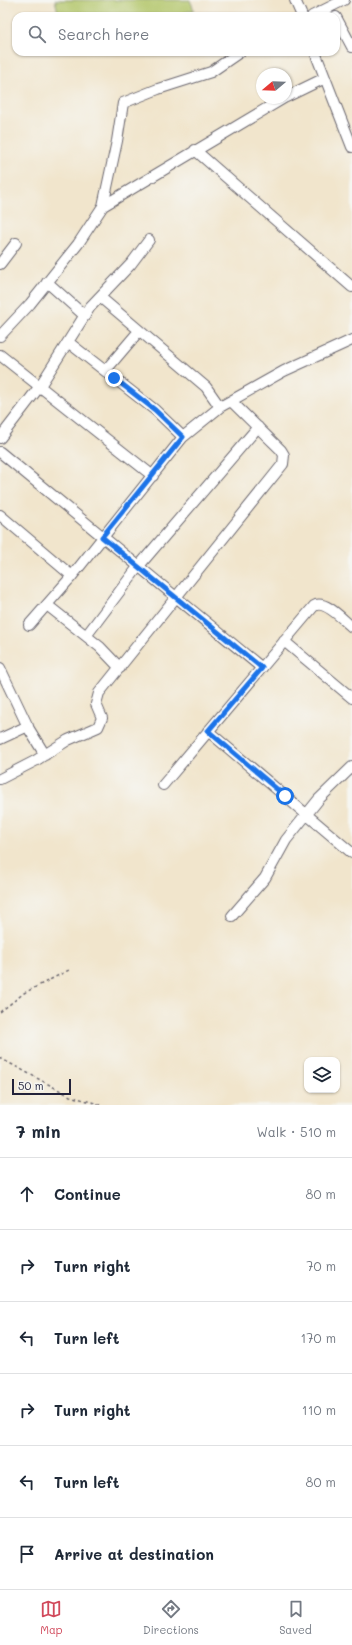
<!DOCTYPE html>
<meta charset="utf-8">
<style>
body{margin:0;font-family:Mali,sans-serif;background:#f6f6f7;color:#1f2937}
.controls{position:absolute;right:12px;bottom:12px;display:grid;overflow:hidden;border-radius:8px;box-shadow:0 1px 3px #0004}
.controls button{width:36px;height:36px;display:grid;place-items:center;padding:0;border:0;border-bottom:1px solid #e0e1e3;background:#fff;color:#1f2937;font:20px sans-serif}
.compass{position:absolute;left:256px;top:68px;width:36px;height:36px;border-radius:50%;background:#fff;box-shadow:0 1px 3px #0004;rotate:251deg}
.scale{position:absolute;left:12px;bottom:10px;width:59px;box-sizing:border-box;padding-left:4px;border:2px solid #22223b;border-top:0;font-size:11px;line-height:14px;white-space:nowrap;color:#22223b;-webkit-text-stroke:3px #f6f6f2;paint-order:stroke}
.stop{position:absolute;width:12px;height:12px;margin:-9px;border:3px solid #1a73e8;border-radius:50%;background:#fff}
.stop.end{background:#1a73e8;border-color:#fff;box-shadow:0 1px 4px #0008}
.list{margin:0;padding:0;list-style:none}
h2{display:flex;justify-content:space-between;align-items:center;height:52px;margin:0;padding:0 16px;font-size:17px}
h2 small{font-size:13px;font-weight:400;color:#747a83}
.list li{display:grid;grid-template-columns:26px 1fr auto;gap:12px;align-items:center;box-sizing:border-box;height:72px;padding:0 16px;border-top:1px solid #e0e1e3}
.list b{display:block;font-size:15px;white-space:nowrap}
.list em{font-size:13px;font-style:normal;color:#747a83}
.icon{flex:none;width:22px;height:22px;fill:none;stroke:currentColor;stroke-width:2;stroke-linecap:round;stroke-linejoin:round}
.map{position:relative;flex:none;width:352px;height:1105px;overflow:hidden}
.search{position:absolute;background:#fff;box-shadow:0 1px 3px #0004;left:12px;right:12px;top:12px;height:44px;display:flex;align-items:center;gap:10px;box-sizing:border-box;padding:0 14px;border-radius:12px;color:#747a83;font-size:15px}
.sheet{height:484px;background:#fff}
nav{display:flex;justify-content:space-around;align-items:center;box-sizing:border-box;height:56px;border-top:1px solid #e0e1e3;background:#fff;font-size:11px;color:#747a83}
nav a{display:grid;justify-items:center;gap:2px}
nav .on{color:#d1495b}
.map>svg:first-child{display:block}
.garden{fill:#b3c66a;stroke:#6a7452}
.lines{fill:none;stroke-linecap:round;stroke-linejoin:round}
.minor-casing{stroke:#6a666e;stroke-width:12}
.path{stroke:#6a666e;stroke-width:1.5;stroke-dasharray:3 3;stroke-linecap:butt}
.minor{stroke:#fff;stroke-width:10}
.route{stroke:#1a73e8;stroke-width:5}
</style>
<div class="map">
<svg width="352" height="1105" viewBox="0 0 352 1105">
<rect width="100%" height="100%" fill="#f6f6f2"/>
<filter id="ink" filterUnits="userSpaceOnUse"><feTurbulence type="fractalNoise" baseFrequency=".025" numOctaves="2"/><feDisplacementMap in="SourceGraphic" scale="8" xChannelSelector="R" yChannelSelector="G"/><feConvolveMatrix kernelMatrix="1 2 1 2 8 2 1 2 1" color-interpolation-filters="sRGB"/></filter>
<filter id="wash" filterUnits="userSpaceOnUse"><feTurbulence type="fractalNoise" baseFrequency=".012" numOctaves="4" result="noise"/><feDisplacementMap in="SourceGraphic" scale="16" xChannelSelector="R" yChannelSelector="G"/><feGaussianBlur stdDeviation="0.9" result="paint"/><feColorMatrix in="noise" values="0 0 0 0 0 0 0 0 0 0 0 0 0 0 0 0 0 1.4 0 .05"/><feComposite in="paint" operator="in"/></filter>
<g filter="url(#wash)">
<rect width="100%" height="100%" fill="#f1e5cc"/>
<!-- garden -->
<path class="garden" d="M 55,0 L 190,0 L 194,10 L 174,16 L 59,16 Z"/>
</g>
<g filter="url(#ink)">
<g class="lines">
<defs>
<path id="minor" d="M 295,0 L 302,16
M 312,16 L 344,0
M 336,17 L 352,47
M 315,52 L 352,147
M 286,97 L 325,78
M 195,150 L 352,287
M 103,206 L 284,98
M 0,264 L 16,243
M 47,282 L 85,316
M 100,297 L 206,387 L 220,407
M 0,336 L 30,304 L 78,244 L 103,206 L 117,141 L 123,103 L 158,89 L 211,72 L 240,52
M 68,342 L 155,410 L 183,437
M 0,355 L 153,476
M 105,371 L 139,331
M 0,438 L 40,386 L 90,307 L 131,264 L 149,240
M 0,452 L 262,668
M 0,515 L 72,576
M 47,605 L 100,647 L 120,668
M 29,625 L 72,576 L 183,437 L 220,407 L 284,371 L 352,340
M 86,636 L 138,567 L 258,427
M 284,641 L 352,698
M 0,668 L 29,729 L 45,755
M 208,731 L 352,853
M 0,739 L 28,726
M 0,779 L 35,761 L 68,740 L 98,727 L 102,718 L 96,704 L 99,693 L 283,464 L 284,455 L 281,450 L 231,401
M 163,785 L 314,606 C 325,599 343,620 352,627
M 232,916 L 265,878 L 286,840 L 319,799 L 352,767"/>
</defs>
<!-- minor casing -->
<use href="#minor" class="minor-casing"/>
<!-- path -->
<path class="path" d="M 0,1012 L 24,993 L 69,970
M 0,1058 L 70,1096 L 102,1105"/>
<!-- minor -->
<use href="#minor" class="minor"/>
</g>
</g>
<g class="lines" filter="url(#ink)">
<!-- route -->
<path class="route" d="M 114,378 L 155,410 L 183,437 L 102,537 L 262,668 L 208,731 L 285,796"/>
</g>
</svg>
<div class="controls">
<button><svg class="icon" aria-label="layers" viewBox="0 0 24 24"><path d="M12 4l9 5-9 5-9-5zM3 14l9 5 9-5"/></svg></button>
</div>
<svg class="compass" viewBox="-18 -18 36 36"><path d="M0-13l5 13h-10z" fill="#e53935"/><path d="M0 13l5-13h-10z" fill="#747a83"/></svg>
<div class="scale">50 m</div>
<div class="stop" style="left:285px;top:796px"></div>
<div class="stop end" style="left:114px;top:378px"></div>
<div class="search"><svg class="icon" aria-label="search" viewBox="0 0 24 24"><circle cx="10" cy="10" r="6"/><path d="M15 15l6 6"/></svg>Search here</div>
</div>
<section class="sheet">
<h2>7 min<small>Walk · 510 m</small></h2>
<ul class="list">
<li><svg class="icon" aria-label="ahead" viewBox="0 0 24 24"><path d="M12 20V5M6 11l6-6 6 6"/></svg><div><b>Continue</b></div><em>80 m</em></li>
<li><svg class="icon" aria-label="right" viewBox="0 0 24 24"><path d="M7 20v-9h11M14 6l5 5-5 5"/></svg><div><b>Turn right</b></div><em>70 m</em></li>
<li><svg class="icon" aria-label="left" viewBox="0 0 24 24"><path d="M17 20v-9H6M10 6l-5 5 5 5"/></svg><div><b>Turn left</b></div><em>170 m</em></li>
<li><svg class="icon" aria-label="right" viewBox="0 0 24 24"><path d="M7 20v-9h11M14 6l5 5-5 5"/></svg><div><b>Turn right</b></div><em>110 m</em></li>
<li><svg class="icon" aria-label="left" viewBox="0 0 24 24"><path d="M17 20v-9H6M10 6l-5 5 5 5"/></svg><div><b>Turn left</b></div><em>80 m</em></li>
<li><svg class="icon" aria-label="arrive" viewBox="0 0 24 24"><path d="M6 21V4h12l-3 4 3 4H6"/></svg><div><b>Arrive at destination</b></div></li>
</ul>
</section>
<nav>
<a class="on"><svg class="icon" aria-label="map" viewBox="0 0 24 24"><path d="M3 6l6-2 6 2 6-2v14l-6 2-6-2-6 2zM9 4v14M15 6v14"/></svg>Map</a>
<a><svg class="icon" aria-label="directions" viewBox="0 0 24 24"><path d="M12 3l9 9-9 9-9-9zM9 14v-3h6M13 9l2 2-2 2"/></svg>Directions</a>
<a><svg class="icon" aria-label="saved" viewBox="0 0 24 24"><path d="M7 4h10v16l-5-4-5 4z"/></svg>Saved</a>
</nav>
